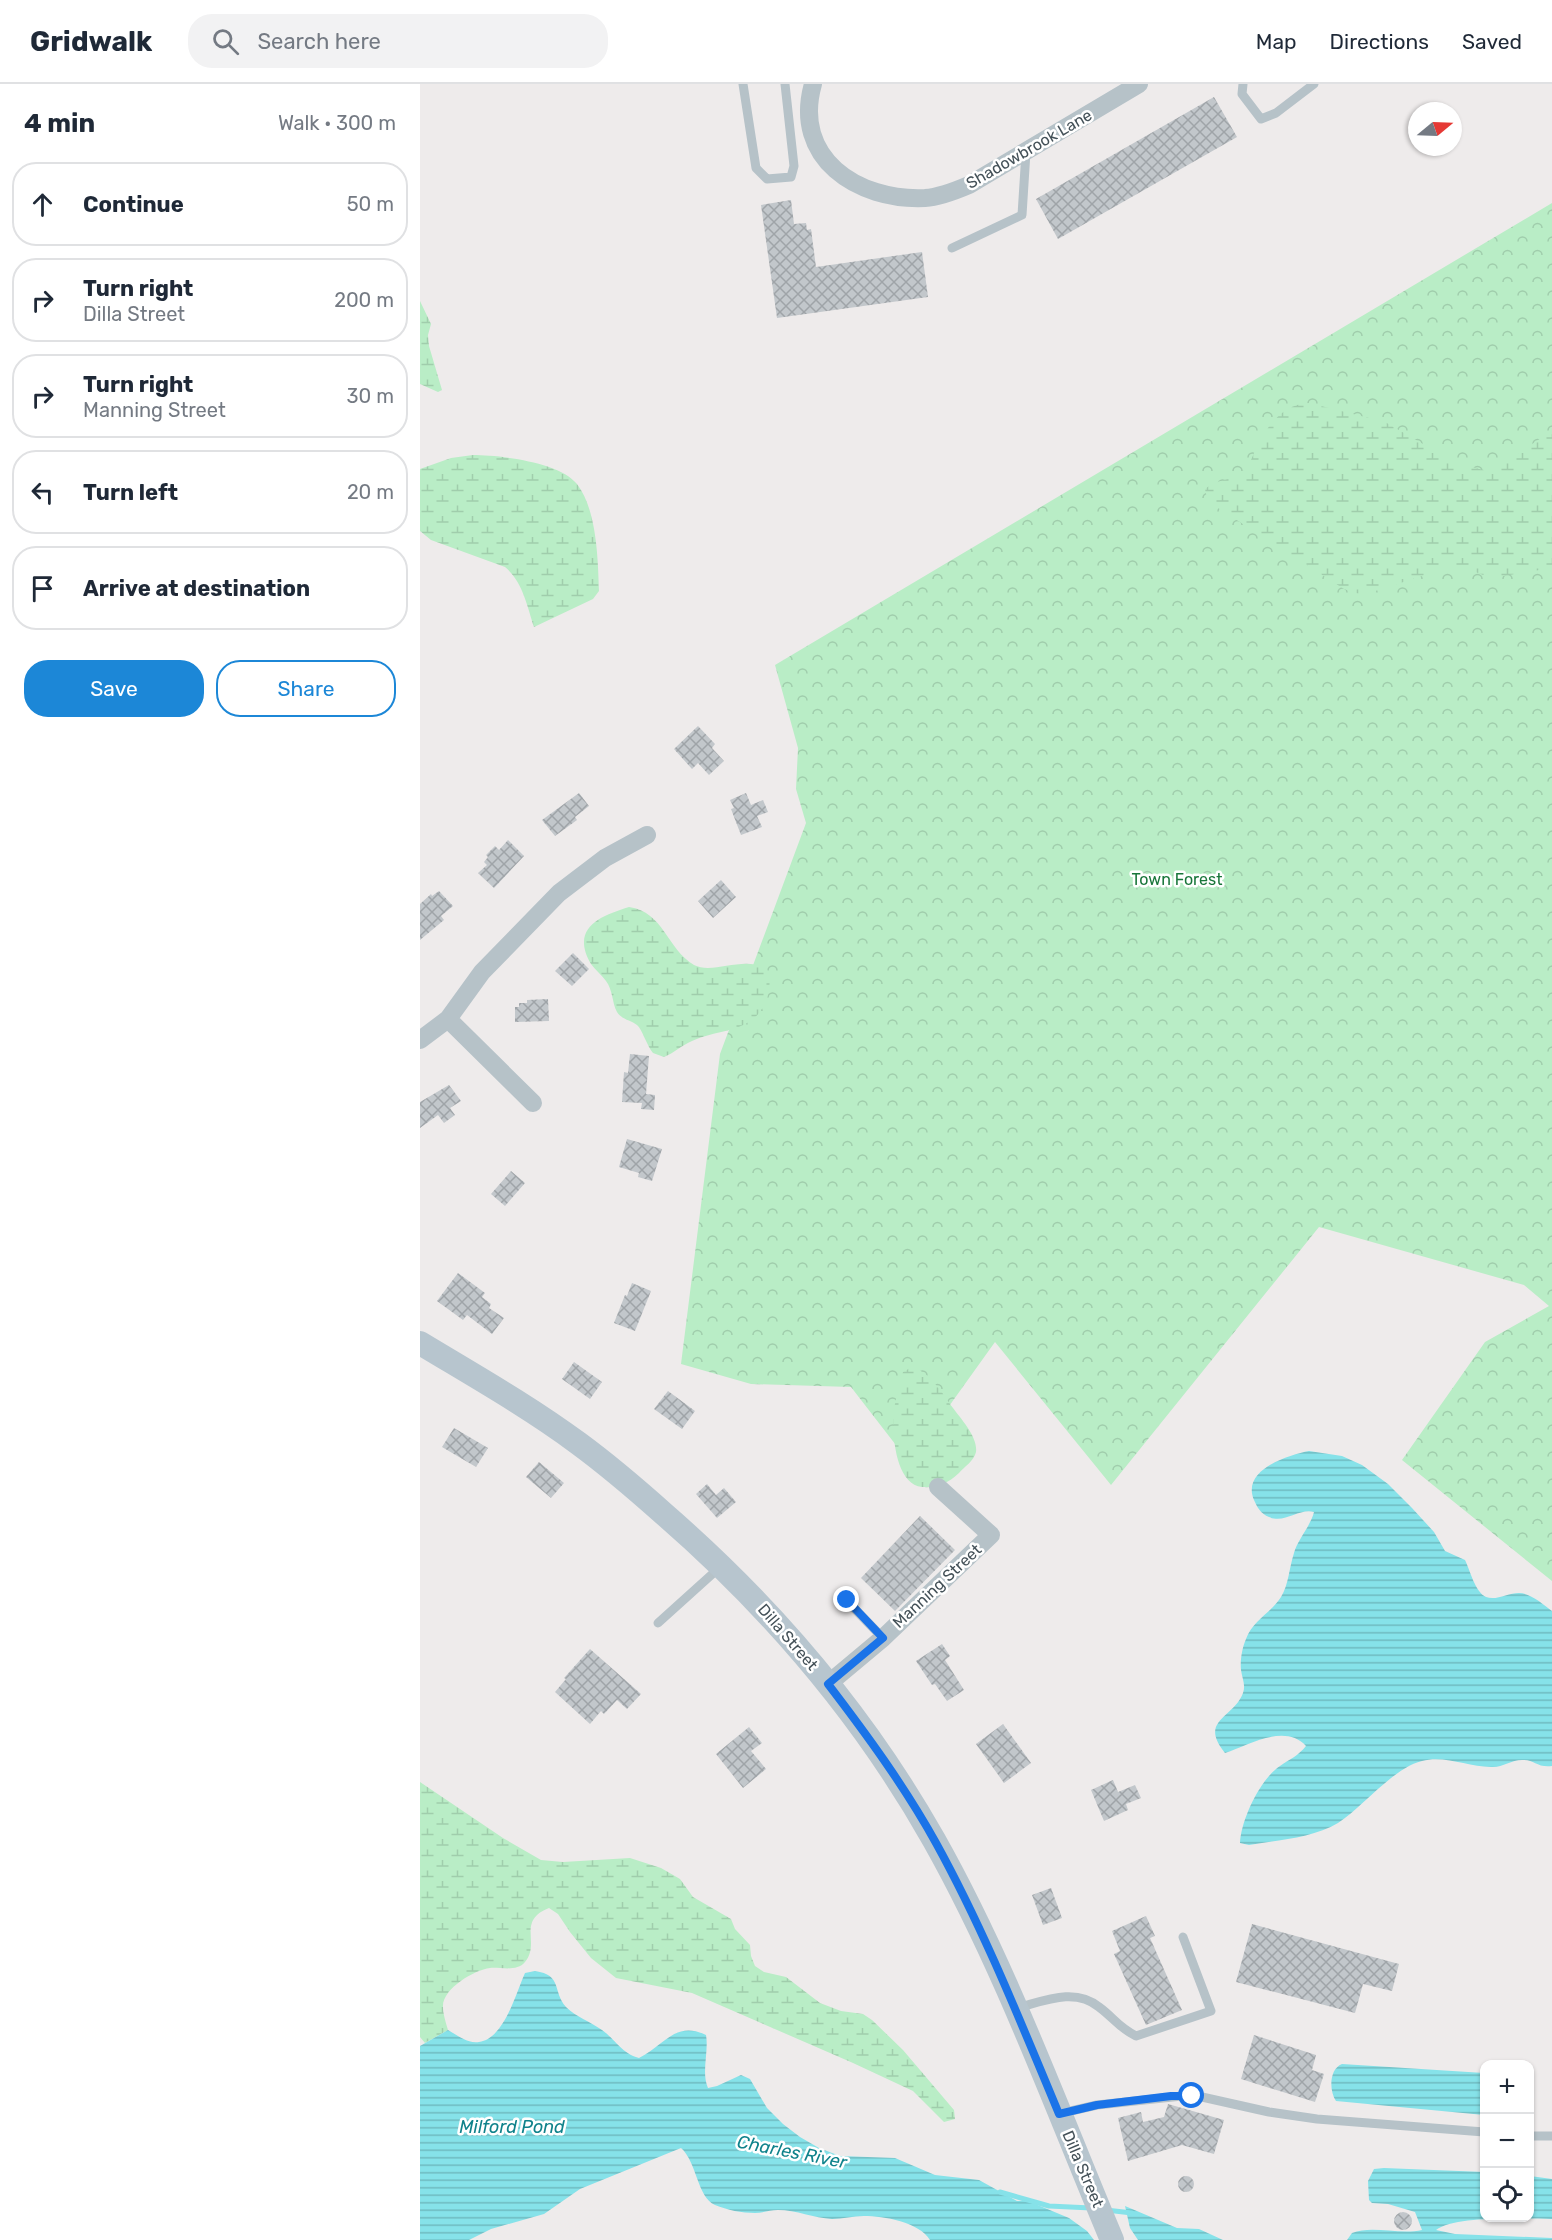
<!DOCTYPE html>
<meta charset="utf-8">
<style>
body{margin:0;font-family:Rubik,sans-serif;background:#f2f2f3;color:#1f2937}
.controls{position:absolute;right:18px;bottom:18px;display:grid;overflow:hidden;border-radius:12px;box-shadow:0 2px 4px #0004}
.controls button{width:54px;height:54px;display:grid;place-items:center;padding:0;border:0;border-bottom:2px solid #e0e1e3;background:#fff;color:#1f2937;font:30px sans-serif}
.compass{position:absolute;left:988px;top:18px;width:54px;height:54px;border-radius:50%;background:#fff;box-shadow:0 2px 4px #0004;rotate:71deg}
.stop{position:absolute;width:18px;height:18px;margin:-14px;border:4px solid #1a73e8;border-radius:50%;background:#fff}
.stop.end{background:#1a73e8;border-color:#fff;box-shadow:0 2px 6px #0008}
.list{margin:0;padding:0;list-style:none}
h2{display:flex;justify-content:space-between;align-items:center;height:78px;margin:0;padding:0 24px;font-size:26px}
h2 small{font-size:20px;font-weight:400;color:#747a83}
.list li{display:grid;grid-template-columns:39px 1fr auto;gap:18px;align-items:center;box-sizing:border-box;height:84px;margin:0 12px 12px;padding:0 12px;border:2px solid #e0e1e3;border-radius:24px}
.list b{display:block;font-size:22px;white-space:nowrap}
.list p{margin:0;font-size:20px;white-space:nowrap;color:#747a83}
.list em{font-size:20px;font-style:normal;color:#747a83}
.actions{display:flex;gap:12px;padding:18px 24px}
.actions a{flex:1;padding:14px 0;border:2px solid #1c87d7;border-radius:24px;text-align:center;font-size:21px;color:#1c87d7}
.actions .main{background:#1c87d7;color:#fff}
.icon{flex:none;width:33px;height:33px;fill:none;stroke:currentColor;stroke-width:2;stroke-linecap:round;stroke-linejoin:round}
.map{position:relative;flex:none;width:1132px;height:2156px;overflow:hidden}
header{display:flex;align-items:center;gap:36px;box-sizing:border-box;height:84px;padding:0 30px;background:#fff;border-bottom:2px solid #e0e1e3}
header strong{font-size:28px}
nav{display:flex;gap:33px;margin-inline-start:auto;font-size:21px}
.search{width:420px;height:54px;background:#f2f2f3;display:flex;align-items:center;gap:15px;box-sizing:border-box;padding:0 21px;border-radius:24px;color:#747a83;font-size:22px}
main{display:flex}
aside{flex:1;background:#fff}
.map>svg:first-child{display:block}
.forest{fill:url(#forest-crowns)}
.wetland{fill:url(#wetland-marsh)}
.water{fill:url(#water-rules)}
.lines{fill:none;stroke-linecap:round;stroke-linejoin:round}
.stream{stroke:#86e2e9;stroke-width:5}
.building{fill:url(#building-cross-hatch)}
.lane{stroke:#b6c2c8;stroke-width:9}
.street{stroke:#b6c2c8;stroke-width:18}
.secondary{stroke:#b7c5ce;stroke-width:24}
.route{stroke:#1a73e8;stroke-width:8}
.labels{text-anchor:middle;dominant-baseline:central;stroke-width:5;stroke-linejoin:round;paint-order:stroke}
.street-label{font-size:16px;fill:#445158;stroke:#fff}
.park-label{font-size:16px;fill:#18763a;stroke:#fff}
.water-label{font-size:18px;font-style:italic;fill:#0f828b;stroke:#fff}
</style>
<header>
<strong>Gridwalk</strong>
<div class="search"><svg class="icon" aria-label="search" viewBox="0 0 24 24"><circle cx="10" cy="10" r="6"/><path d="M15 15l6 6"/></svg>Search here</div>
<nav><a>Map</a><a>Directions</a><a>Saved</a></nav>
</header>
<main>
<aside>
<h2>4 min<small>Walk · 300 m</small></h2>
<ul class="list">
<li><svg class="icon" aria-label="ahead" viewBox="0 0 24 24"><path d="M12 20V5M6 11l6-6 6 6"/></svg><div><b>Continue</b></div><em>50 m</em></li>
<li><svg class="icon" aria-label="right" viewBox="0 0 24 24"><path d="M7 20v-9h11M14 6l5 5-5 5"/></svg><div><b>Turn right</b><p>Dilla Street</p></div><em>200 m</em></li>
<li><svg class="icon" aria-label="right" viewBox="0 0 24 24"><path d="M7 20v-9h11M14 6l5 5-5 5"/></svg><div><b>Turn right</b><p>Manning Street</p></div><em>30 m</em></li>
<li><svg class="icon" aria-label="left" viewBox="0 0 24 24"><path d="M17 20v-9H6M10 6l-5 5 5 5"/></svg><div><b>Turn left</b></div><em>20 m</em></li>
<li><svg class="icon" aria-label="arrive" viewBox="0 0 24 24"><path d="M6 21V4h12l-3 4 3 4H6"/></svg><div><b>Arrive at destination</b></div></li>
</ul>
<div class="actions"><a class="main">Save</a><a>Share</a></div>
</aside>
<div class="map">
<svg width="1132" height="2156" viewBox="0 0 1132 2156">
<defs>
<pattern id="forest-crowns" width="20" height="18" patternUnits="userSpaceOnUse" patternTransform="scale(1.5)"><rect width="20" height="18" fill="#b9edc6"/><path d="M2 6a3 3 0 1 1 6 0M12 15a3 3 0 1 1 6 0" fill="none" stroke="#a0cdac"/></pattern>
<pattern id="wetland-marsh" width="20" height="14" patternUnits="userSpaceOnUse" patternTransform="scale(1.5)"><rect width="20" height="14" fill="#b9edc6"/><path d="M1 5h8M5 5V1M11 12h8M15 12V8" fill="none" stroke="#a0cdac"/></pattern>
<pattern id="water-rules" width="6" height="5" patternUnits="userSpaceOnUse" patternTransform="scale(1.5)"><rect width="6" height="5" fill="#86e2e9"/><path d="M0 2.5h6" fill="none" stroke="#6fbac0"/></pattern>
<pattern id="building-cross-hatch" width="8" height="8" patternUnits="userSpaceOnUse" patternTransform="scale(1.5)"><rect width="8" height="8" fill="#c2c7cb"/><path d="M0 0l8 8M0 8l8-8" fill="none" stroke="#9fa4a8"/></pattern>
</defs>
<rect width="100%" height="100%" fill="#eeebeb"/>
<!-- forest -->
<path class="forest" d="M 1132,119 L 1132,1497 L 982,1376 L 1065,1258 L 1129,1222 L 1104,1201 L 899,1143 L 691,1401 L 575,1258 L 489,1378 L 431,1303 L 331,1300 L 261,1280 L 300,970 L 386,739 L 376,705 L 378,664 L 355,581 Z"/>
<!-- wetland -->
<path class="wetland" d="M 0,217 L 11,240 L 8,251 L 9,262 L 22,306 L 18,308 L 0,300 Z
M 889,319 L 965,338 L 1034,378 L 1063,386 L 1084,379 L 1124,352 L 1132,350 L 1132,484 L 1071,494 L 1040,482 L 1030,483 L 946,510 L 935,509 L 924,505 L 795,422 L 787,414 L 785,405 C 796,395 812,397 823,387 C 830,381 833,371 837,362 C 848,341 863,320 889,319 Z
M 53,371 C 79,371 140,378 157,400 C 177,426 178,476 179,507 L 173,515 L 114,543 C 107,522 103,498 85,483 L 11,456 L 0,447 L 0,385 L 31,374 Z
M 209,823 C 244,828 247,865 274,881 C 293,891 324,871 347,885 C 351,897 350,905 346,917 C 332,950 300,944 272,957 C 262,961 254,969 244,973 L 233,969 C 227,962 222,945 217,941 C 211,936 202,936 197,928 C 192,919 193,906 186,897 C 182,891 175,886 171,880 C 150,844 180,832 209,823 Z
M 492,1283 C 511,1289 522,1309 533,1324 C 541,1335 558,1353 556,1368 C 554,1377 544,1383 539,1389 C 527,1400 517,1404 502,1403 C 473,1400 471,1341 475,1320 C 477,1309 480,1299 483,1288 Z
M 0,1698 L 83,1754 L 121,1776 L 143,1778 L 210,1774 L 241,1784 L 260,1795 L 273,1813 L 311,1835 L 315,1845 L 330,1861 L 331,1872 L 335,1882 L 344,1888 L 366,1893 L 400,1919 L 421,1927 L 443,1930 L 452,1936 L 483,1966 L 534,2026 L 535,2035 L 524,2038 L 493,2007 L 433,1979 L 272,1909 L 196,1894 L 171,1874 L 150,1848 L 138,1830 L 129,1824 C 96,1837 121,1859 105,1878 C 97,1888 81,1883 70,1884 C 54,1886 22,1905 23,1923 C 23,1930 26,1939 28,1946 L 5,1959 L 0,1953 Z"/>
<!-- water -->
<path class="water" d="M 889,1367 L 922,1372 L 942,1381 L 968,1400 L 992,1424 L 1014,1448 L 1025,1467 L 1045,1476 C 1050,1486 1055,1508 1066,1513 C 1076,1517 1088,1509 1099,1509 C 1110,1509 1123,1520 1132,1527 L 1132,1682 C 1117,1684 1114,1675 1102,1676 C 1091,1676 1082,1684 1071,1683 C 1048,1683 1025,1671 1002,1677 C 973,1684 944,1722 918,1739 C 893,1754 858,1756 829,1761 L 820,1759 C 821,1736 840,1695 860,1682 C 870,1675 878,1672 886,1662 C 865,1639 829,1661 805,1669 C 778,1636 814,1634 823,1609 C 826,1601 822,1594 821,1586 C 820,1577 822,1564 826,1555 C 833,1536 851,1529 861,1513 C 869,1500 869,1484 874,1469 C 878,1455 890,1443 894,1428 C 879,1424 865,1440 849,1433 C 841,1430 837,1423 834,1416 C 821,1386 868,1371 889,1367 Z
M 115,1887 C 143,1891 132,1907 146,1923 C 156,1933 171,1938 182,1946 C 196,1956 201,1969 219,1974 C 244,1962 255,1936 286,1951 C 289,1967 281,1989 288,2004 L 297,2002 L 321,1991 L 330,1995 L 347,2024 L 363,2040 L 380,2053 L 399,2064 L 420,2072 L 475,2074 L 515,2091 L 559,2096 L 597,2117 L 608,2117 L 649,2134 L 667,2147 L 674,2156 L 510,2156 C 499,2138 464,2132 444,2132 C 433,2132 423,2135 412,2135 C 394,2134 376,2126 358,2126 C 350,2126 343,2129 335,2129 C 322,2129 307,2126 295,2121 C 277,2113 277,2078 261,2064 L 160,2105 L 124,2130 L 71,2145 L 49,2156 L 0,2156 L 0,1962 L 28,1946 C 37,1951 48,1960 59,1958 C 84,1955 96,1909 105,1889 Z
M 922,1980 L 1064,1989 L 1064,2031 L 916,2017 C 909,2007 909,1985 922,1980 Z
M 964,2084 L 1064,2088 L 1064,2134 L 1110,2134 L 1110,2092 L 1132,2095 L 1132,2135 C 1105,2135 1036,2131 1016,2146 L 1035,2150 L 1132,2154 L 1132,2156 L 927,2156 L 932,2149 C 952,2141 979,2151 1002,2146 L 995,2128 L 968,2120 L 952,2119 L 949,2116 L 948,2097 L 954,2085 Z
M 705,2122 L 757,2144 L 779,2145 L 803,2156 L 718,2156 L 710,2144 Z"/>
<g class="lines">
<!-- stream -->
<path class="stream" d="M 580,2108 L 629,2122 L 671,2124
M 686,2126 L 712,2129"/>
</g>
<!-- building -->
<path class="building" d="M 794,13 L 817,53 L 638,155 L 616,115 Z
M 371,116 L 374,140 L 386,139 L 387,146 L 391,145 L 396,183 L 502,168 L 508,213 L 357,234 L 341,121 Z
M 278,642 L 295,660 L 292,664 L 304,677 L 289,691 L 278,679 L 272,685 L 254,665 Z
M 159,709 L 169,722 L 155,733 L 157,736 L 135,752 L 122,736 Z
M 326,709 L 331,721 L 343,716 L 348,728 L 337,732 L 342,743 L 321,751 L 311,725 L 314,724 L 310,716 Z
M 88,756 L 104,772 L 74,804 L 58,789 L 67,781 L 64,778 L 68,773 L 66,771 L 75,762 L 79,766 Z
M 301,796 L 316,813 L 293,834 L 278,817 Z
M 19,807 L 33,822 L 21,832 L 24,836 L 0,856 L 0,820 L 11,810 L 12,812 Z
M 153,869 L 169,885 L 152,902 L 135,887 Z
M 128,915 L 129,937 L 95,938 L 95,923 L 99,923 L 99,919 L 107,919 L 107,916 Z
M 210,970 L 229,972 L 226,1010 L 235,1011 L 234,1026 L 221,1025 L 222,1019 L 202,1018 L 204,988 L 208,989 Z
M 29,1001 L 41,1017 L 30,1024 L 35,1031 L 24,1039 L 18,1031 L 0,1044 L 0,1018 Z
M 207,1055 L 242,1065 L 232,1097 L 218,1093 L 219,1089 L 199,1083 Z
M 91,1087 L 105,1099 L 85,1122 L 71,1110 Z
M 38,1189 L 65,1209 L 62,1213 L 71,1220 L 69,1224 L 84,1234 L 72,1250 L 47,1231 L 43,1236 L 17,1217 Z
M 212,1199 L 231,1207 L 215,1247 L 194,1239 L 205,1211 L 207,1212 Z
M 154,1278 L 182,1298 L 170,1315 L 142,1295 Z
M 248,1307 L 275,1327 L 262,1345 L 234,1325 Z
M 34,1344 L 68,1364 L 56,1383 L 22,1363 Z
M 119,1378 L 144,1399 L 131,1414 L 106,1393 Z
M 287,1400 L 296,1411 L 304,1404 L 316,1418 L 297,1434 L 276,1410 Z
M 500,1432 L 535,1466 L 475,1527 L 441,1494 Z
M 522,1560 L 530,1572 L 525,1576 L 544,1606 L 527,1617 L 515,1600 L 512,1601 L 496,1577 Z
M 170,1565 L 221,1610 L 207,1625 L 197,1616 L 184,1630 L 181,1627 L 170,1640 L 135,1608 L 146,1595 L 144,1594 Z
M 583,1640 L 611,1679 L 584,1699 L 556,1660 Z
M 329,1643 L 342,1659 L 331,1667 L 346,1685 L 323,1704 L 296,1670 Z
M 693,1696 L 698,1708 L 715,1701 L 721,1714 L 706,1720 L 708,1726 L 684,1737 L 671,1706 Z
M 631,1804 L 642,1834 L 623,1841 L 612,1811 Z
M 726,1832 L 735,1852 L 730,1854 L 762,1926 L 726,1941 L 694,1870 L 700,1867 L 692,1847 Z
M 832,1840 L 979,1880 L 972,1907 L 943,1900 L 935,1929 L 816,1898 Z
M 834,1951 L 896,1971 L 892,1986 L 904,1990 L 895,2018 L 821,1995 Z
M 748,2020 L 804,2036 L 794,2070 L 762,2061 L 708,2077 L 698,2034 L 721,2028 L 723,2038 L 744,2033 Z
M758 2100a8 8 0 1 1 16 0a8 8 0 1 1-16 0Z
M974 2137a9 9 0 1 1 18 0a9 9 0 1 1-18 0Z"/>
<g class="lines">
<!-- lane -->
<path class="lane" d="M 323,0 L 336,84 L 347,95 L 371,93 L 374,82 L 365,0
M 823,0 L 822,10 L 841,35 L 856,29 L 894,0
M 532,164 L 602,131 L 606,68
M 427,1517 L 463,1554
M 238,1539 L 299,1484
M 597,1924 C 624,1917 655,1903 679,1923 C 694,1934 698,1943 716,1952 L 791,1927 L 763,1853
M 642,2029 L 677,2021 L 762,2012 L 782,2013 L 849,2028 L 897,2035 L 1064,2048
M 1110,2052 L 1132,2052"/>
<!-- street -->
<path class="street" d="M 393,0 C 372,74 437,117 505,114 C 520,113 535,107 549,101 L 719,0
M 28,935 L 113,1019
M 0,956 L 28,935 L 62,888 L 139,809 L 185,774 L 227,751
M 408,1600 L 463,1554 L 571,1451 L 518,1403"/>
<!-- secondary -->
<path class="secondary" d="M 0,1259 C 53,1291 108,1322 158,1359 C 188,1381 216,1405 244,1430 C 351,1523 444,1632 514,1756 C 585,1882 636,2023 692,2156"/>
</g>
<g class="lines">
<!-- route -->
<path class="route" d="M 427,1516 L 463,1554 L 408,1600 C 447,1651 485,1703 516,1759 C 564,1846 601,1939 639,2030 L 677,2021 L 751,2012 L 772,2012"/>
</g>
<g class="labels">
<!-- street labels -->
<g class="street-label">
<text transform="translate(609 65) rotate(-30)">Shadowbrook Lane</text>
<text transform="translate(517 1502) rotate(-43)">Manning Street</text>
<text transform="translate(368 1553) rotate(49)">Dilla Street</text>
<text transform="translate(663 2085) rotate(67)">Dilla Street</text>
</g>
<!-- park labels -->
<g class="park-label">
<text x="757" y="795">Town Forest</text>
</g>
<!-- water labels -->
<g class="water-label">
<text x="92" y="2043">Milford Pond</text>
<text transform="translate(372 2068) rotate(11)">Charles River</text>
</g>
</g>
</svg>
<div class="controls">
<button>+</button>
<button>−</button>
<button><svg class="icon" aria-label="locate" viewBox="0 0 24 24"><circle cx="12" cy="12" r="6"/><path d="M12 2v4M12 18v4M2 12h4M18 12h4"/></svg></button>
</div>
<svg class="compass" viewBox="-18 -18 36 36"><path d="M0-13l5 13h-10z" fill="#e53935"/><path d="M0 13l5-13h-10z" fill="#747a83"/></svg>
<div class="stop" style="left:772px;top:2012px"></div>
<div class="stop end" style="left:427px;top:1516px"></div>
</div>
</main>
